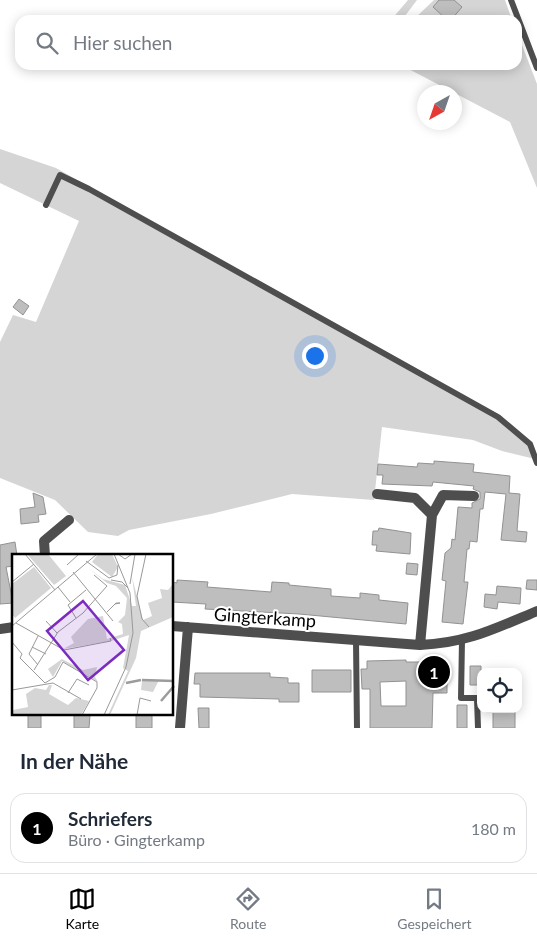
<!DOCTYPE html>
<html lang="de">
<meta charset="utf-8">
<style>
body{margin:0;font-family:Lato,sans-serif;background:#f2f2f3;color:#1f2937}
.controls{position:absolute;right:15px;bottom:15px;display:grid;overflow:hidden;border-radius:10px;box-shadow:0 2px 12px #0003}
.controls button{width:45px;height:45px;display:grid;place-items:center;padding:0;border:0;border-bottom:1px solid #e0e1e3;background:#fff;color:#1f2937;font:25px sans-serif}
.compass{position:absolute;left:417px;top:85px;width:45px;height:45px;border-radius:50%;background:#fff;box-shadow:0 2px 12px #0003;rotate:220deg}
.you{position:absolute;left:314px;top:355px;width:18px;height:18px;margin:-12px;border:4px solid #fff;border-radius:50%;background:#1a73e8;box-shadow:0 0 0 8px #1a73e833}
.badge{display:grid;place-items:center;width:32px;height:32px;border-radius:50%;background:#000;color:#fff;font-size:16px;font-weight:700}
.pin{position:absolute;translate:-50% -50%;border:2px solid #fff;box-shadow:0 1px 5px #0006}
.list{margin:0;padding:0;list-style:none}
h2{display:flex;justify-content:space-between;align-items:center;height:65px;margin:0;padding:0 20px;font-size:21px}
h2 small{font-size:16px;font-weight:400;color:#747a83}
.list li{display:grid;grid-template-columns:32px 1fr auto;gap:15px;align-items:center;box-sizing:border-box;height:70px;margin:0 10px 10px;padding:0 10px;border:1px solid #e0e1e3;border-radius:15px}
.list b{display:block;font-size:19px;white-space:nowrap}
.list p{margin:0;font-size:16px;white-space:nowrap;color:#747a83}
.list em{font-size:16px;font-style:normal;color:#747a83}
.icon{flex:none;width:28px;height:28px;fill:none;stroke:currentColor;stroke-width:2;stroke-linecap:round;stroke-linejoin:round}
.map{position:relative;flex:none;width:537px;height:728px;overflow:hidden}
.search{position:absolute;background:#fff;box-shadow:0 2px 12px #0003;left:15px;right:15px;top:15px;height:55px;display:flex;align-items:center;gap:12px;box-sizing:border-box;padding:0 18px;border-radius:15px;color:#747a83;font-size:19px}
.sheet{height:145px;background:#fff}
nav{display:flex;justify-content:space-around;align-items:center;box-sizing:border-box;height:70px;border-top:1px solid #e0e1e3;background:#fff;font-size:14px;color:#747a83}
nav a{display:grid;justify-items:center;gap:2px}
nav .on{color:#000}
.map>svg:first-child{display:block}
.green{fill:#d5d5d5}
.building{fill:#bebebe;stroke:#929292;fill-rule:evenodd}
.lines{fill:none;stroke-linecap:round;stroke-linejoin:round}
.service{stroke:#4e4e4e;stroke-width:6}
.minor{stroke:#4e4e4e;stroke-width:10}
.labels{text-anchor:middle;dominant-baseline:central;stroke-width:4;stroke-linejoin:round;paint-order:stroke}
.street-label{font-size:18px;fill:#000;stroke:#fff}
.inset-river{fill:none;stroke:#9c9c9c;stroke-width:2.5}
.inset-road{fill:none;stroke:#999;stroke-width:1}
.view{fill:#7b2cbf;fill-opacity:0.15;stroke:#7b2cbf;stroke-width:2.5}
.inset-edge{fill:none;stroke:#000;stroke-width:2.5}
</style>
<div class="map">
<svg width="537" height="728" viewBox="0 0 537 728">
<rect width="100%" height="100%" fill="#fff"/>
<!-- green -->
<path class="green" d="M 408,0 L 417,0 L 402,20 L 391,20 Z
M 434,0 L 505,0 L 512,20 L 413,20 Z
M 517,32 L 537,84 L 537,188 L 510,122 L 401,65 L 517,65 Z
M 0,149 L 56,168 L 498,417 L 530,444 L 535,459 L 502,451 L 473,440 L 382,427 L 374,500 L 292,494 L 211,514 L 129,530 L 118,536 L 88,532 L 55,500 L 0,478 L 0,342 L 13,315 L 36,322 L 79,221 L 0,183 Z"/>
<!-- building -->
<path class="building" d="M 439,0 L 454,0 L 462,7 L 451,20 L 447,20 L 433,7 Z
M 19,299 L 29,306 L 23,315 L 13,307 Z
M 434,461 L 474,464 L 473,472 L 510,476 L 509,493 L 520,494 L 517,531 L 527,532 L 526,542 L 501,540 L 506,494 L 485,492 L 483,509 L 480,509 L 477,542 L 470,541 L 469,549 L 467,549 L 464,582 L 468,582 L 463,624 L 442,622 L 446,581 L 442,580 L 445,553 L 451,548 L 452,539 L 455,540 L 458,507 L 472,508 L 472,503 L 480,499 L 480,492 L 473,489 L 474,486 L 433,482 L 432,486 L 382,484 L 383,475 L 377,475 L 378,464 L 417,467 L 418,463 L 434,464 Z
M 33,493 L 43,497 L 46,514 L 38,515 L 39,522 L 21,524 L 20,509 L 35,507 Z
M 379,528 L 411,533 L 410,554 L 376,551 L 377,545 L 372,545 L 373,531 L 378,531 Z
M 15,542 L 17,556 L 14,556 L 14,566 L 6,567 L 13,603 L 0,604 L 0,545 Z
M 407,563 L 418,564 L 417,575 L 406,574 Z
M 177,580 L 208,582 L 207,587 L 271,592 L 272,582 L 289,583 L 289,585 L 331,589 L 331,596 L 360,598 L 360,593 L 379,595 L 379,600 L 408,603 L 406,624 L 299,614 L 205,609 L 206,604 L 172,602 L 172,582 L 177,583 Z
M 527,580 L 537,580 L 537,590 L 526,589 Z
M 497,586 L 521,588 L 520,604 L 498,602 L 497,609 L 484,607 L 485,594 L 496,595 Z
M 406,660 L 406,662 L 447,662 L 447,693 L 433,693 L 432,728 L 370,728 L 370,689 L 362,689 L 361,669 L 367,669 L 367,661 ZM 406,681 L 406,706 L 381,706 L 380,682 Z
M 470,666 L 481,666 L 481,685 L 470,685 Z
M 312,670 L 351,670 L 351,692 L 312,692 Z
M 195,673 L 270,673 L 270,677 L 288,678 L 288,683 L 299,683 L 299,702 L 279,702 L 279,699 L 200,697 L 200,684 L 194,684 Z
M 457,705 L 467,705 L 467,728 L 457,728 Z
M 198,708 L 209,708 L 209,728 L 199,728 Z
M 493,709 L 515,709 L 515,728 L 493,728 Z
M 28,714 L 41,714 L 41,728 L 28,728 Z
M 136,714 L 152,714 L 152,728 L 136,728 Z
M 74,715 L 90,715 L 89,728 L 74,728 Z"/>
<g class="lines">
<!-- service -->
<path class="service" d="M 511,0 L 537,68
M 46,205 L 60,175 L 89,189 L 498,417 L 530,444 L 537,463
M 356,640 L 357,728
M 462,640 L 461,698 L 477,698 L 478,728"/>
<!-- minor -->
<path class="minor" d="M 377,494 L 415,498 L 432,515 L 443,495 L 474,496
M 45,556 L 44,541 L 69,520
M 172,626 L 420,645 C 467,643 494,629 537,611
M 0,629 L 14,627
M 420,645 L 432,515
M 180,728 L 188,627"/>
</g>
<g class="labels">
<!-- street labels -->
<g class="street-label">
<text transform="translate(265 617) rotate(4)">Gingterkamp</text>
</g>
</g>
<!-- overview -->
<g transform="translate(12 554)">
<rect width="161" height="161" fill="#fff"/>
<path d="M 15,0 L 36,0 L 54,22 L 42,31 ZM 86,0 L 100,0 L 106,13 L 100,23 L 80,8 ZM 22,13 L 39,34 L 3,64 L 0,60 L 0,30 ZM 75,13 L 91,25 L 113,31 L 120,52 L 124,52 L 120,23 L 131,66 L 140,62 L 136,49 L 150,44 L 148,35 L 156,36 L 161,30 L 161,63 L 129,77 L 124,104 L 98,161 L 96,161 L 116,117 L 111,114 L 117,81 L 99,87 L 51,95 L 62,89 L 59,83 L 76,65 L 91,62 L 95,85 L 111,80 L 110,70 L 106,68 L 113,61 L 115,44 L 104,32 L 95,29 ZM 50,105 L 71,116 L 85,113 L 83,123 L 86,128 L 50,107 L 41,123 L 36,115 ZM 147,126 L 141,138 L 129,136 L 130,127 ZM 37,131 L 40,131 L 37,140 L 56,151 L 64,144 L 77,147 L 69,161 L 0,161 L 1,156 L 16,153 L 14,140 L 23,134 L 34,136 Z" fill="#d5d5d5"/>
<path class="inset-river" d="M 130,126 L 162,127M 114,129 L 129,126M 149,147 L 162,132"/>
<path class="inset-road" d="M 13,0 L 43,36M 106,0 L 113,5 L 120,0M 134,0 L 125,42 L 130,65 L 137,73M 74,7 L 97,24 L 105,21 L 106,11M 55,11 L 67,0M 61,18 L 101,67M 99,26 L 110,28 L 116,34M 0,28 L 22,10M 118,30 L 123,0M 46,33 L 58,48M 95,58 L 104,49 L 108,49 L 103,50M 64,64 L 56,51 L 74,36M 34,67 L 45,79M 4,69 L 52,96 L 99,87 L 98,84M 0,72 L 85,0M 0,88 L 10,100 L 8,104 L 33,129 L 43,123 L 51,108 L 85,128 L 85,134 L 70,161M 20,93 L 34,100M 26,111 L 17,100 L 26,82M 22,116 L 46,78 L 71,59 L 95,32 L 82,21M 0,136 L 41,129 L 69,145M 56,139 L 65,125 L 77,131M 92,161 L 114,113 L 121,79 L 118,39 L 102,0M 125,161 L 128,144 L 139,147"/>
<path class="view" d="M 71,47 L 112,96 L 76,126 L 35,77 Z"/>
<rect width="161" height="161" class="inset-edge"/>
</g>
</svg>
<div class="controls">
<button><svg class="icon" aria-label="locate" viewBox="0 0 24 24"><circle cx="12" cy="12" r="6"/><path d="M12 2v4M12 18v4M2 12h4M18 12h4"/></svg></button>
</div>
<svg class="compass" viewBox="-18 -18 36 36"><path d="M0-13l5 13h-10z" fill="#e53935"/><path d="M0 13l5-13h-10z" fill="#747a83"/></svg>
<div class="you"></div>
<div class="pin badge" style="left:434px;top:672px">1</div>
<div class="search"><svg class="icon" aria-label="search" viewBox="0 0 24 24"><circle cx="10" cy="10" r="6"/><path d="M15 15l6 6"/></svg>Hier suchen</div>
</div>
<section class="sheet">
<h2>In der Nähe<small></small></h2>
<ul class="list">
<li><span class="badge">1</span><div><b>Schriefers</b><p>Büro · Gingterkamp</p></div><em>180 m</em></li>
</ul>
</section>
<nav>
<a class="on"><svg class="icon" aria-label="map" viewBox="0 0 24 24"><path d="M3 6l6-2 6 2 6-2v14l-6 2-6-2-6 2zM9 4v14M15 6v14"/></svg>Karte</a>
<a><svg class="icon" aria-label="directions" viewBox="0 0 24 24"><path d="M12 3l9 9-9 9-9-9zM9 14v-3h6M13 9l2 2-2 2"/></svg>Route</a>
<a><svg class="icon" aria-label="saved" viewBox="0 0 24 24"><path d="M7 4h10v16l-5-4-5 4z"/></svg>Gespeichert</a>
</nav>
